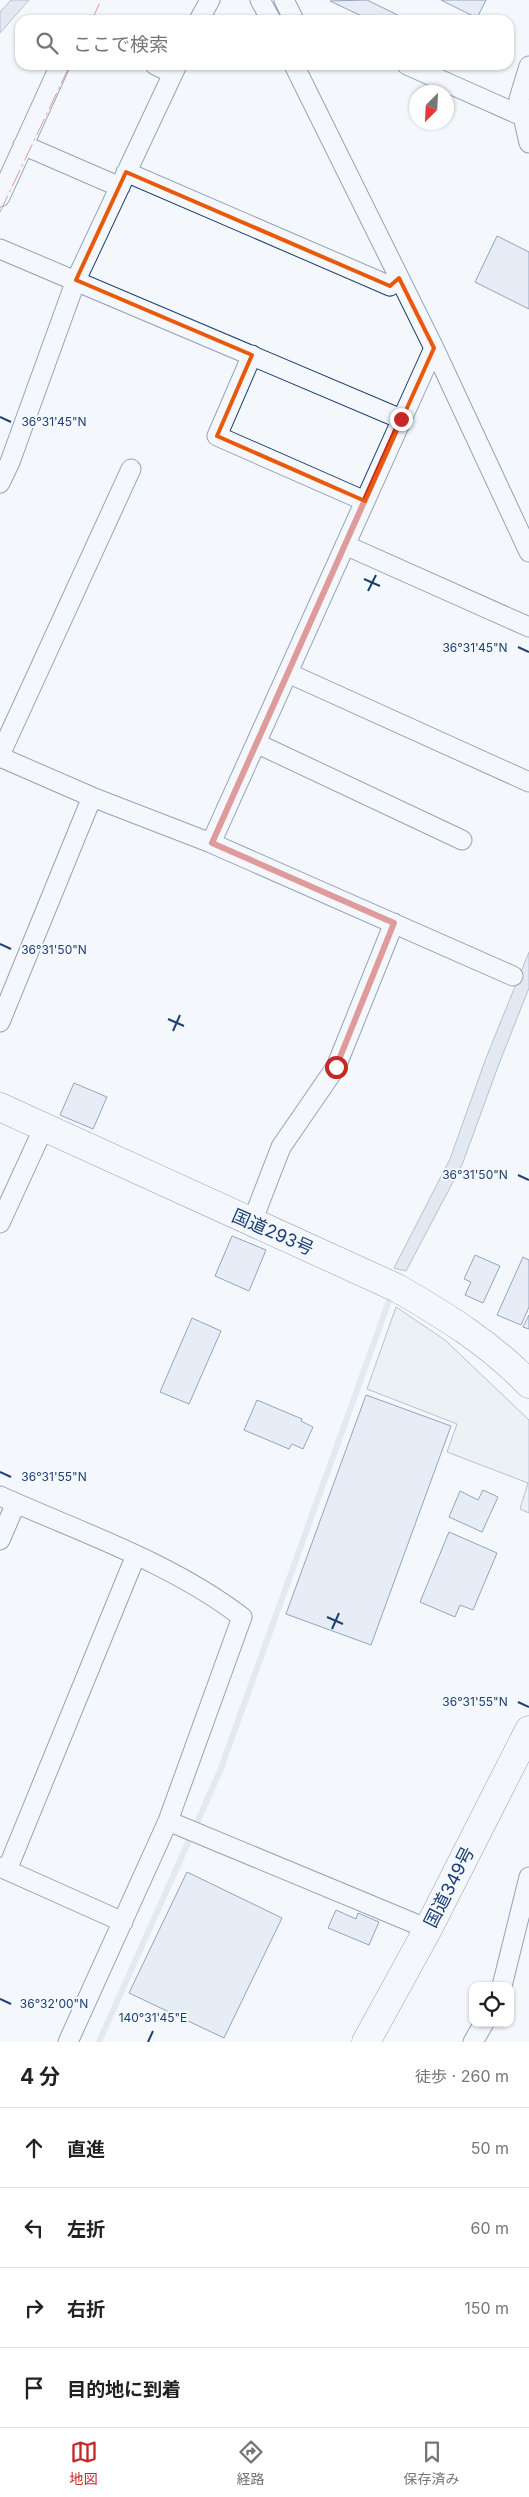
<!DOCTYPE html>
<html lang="ja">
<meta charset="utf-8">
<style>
body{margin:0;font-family:Inter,"Noto Sans JP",sans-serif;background:#f6f6f6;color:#222}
.controls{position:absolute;right:15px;bottom:15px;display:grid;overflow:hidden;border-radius:10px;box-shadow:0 1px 4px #0004}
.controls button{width:45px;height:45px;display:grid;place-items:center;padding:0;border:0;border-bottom:1px solid #e0e0e0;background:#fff;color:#222;font:25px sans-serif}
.compass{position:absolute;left:409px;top:85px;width:45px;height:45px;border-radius:50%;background:#fff;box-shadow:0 1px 4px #0004;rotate:204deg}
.stop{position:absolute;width:15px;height:15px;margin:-11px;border:4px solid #c62828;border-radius:50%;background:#fff}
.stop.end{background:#c62828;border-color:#fff;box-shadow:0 1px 5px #0008}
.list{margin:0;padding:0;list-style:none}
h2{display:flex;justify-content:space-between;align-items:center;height:65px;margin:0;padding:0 20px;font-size:21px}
h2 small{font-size:16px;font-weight:400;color:#767676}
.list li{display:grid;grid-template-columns:32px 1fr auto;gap:15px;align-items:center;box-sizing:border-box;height:80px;padding:0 20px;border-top:1px solid #e0e0e0}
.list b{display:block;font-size:19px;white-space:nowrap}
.list em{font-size:16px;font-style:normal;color:#767676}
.icon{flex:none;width:28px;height:28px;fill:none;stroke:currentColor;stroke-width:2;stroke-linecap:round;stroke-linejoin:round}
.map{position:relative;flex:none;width:529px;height:2042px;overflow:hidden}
.search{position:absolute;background:#fff;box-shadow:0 1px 4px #0004;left:15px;right:15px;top:15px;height:55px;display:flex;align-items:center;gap:12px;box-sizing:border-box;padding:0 18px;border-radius:15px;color:#767676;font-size:19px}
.sheet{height:385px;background:#fff}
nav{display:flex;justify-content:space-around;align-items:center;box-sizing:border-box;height:70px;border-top:1px solid #e0e0e0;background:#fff;font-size:14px;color:#767676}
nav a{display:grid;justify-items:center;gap:2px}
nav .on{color:#c62828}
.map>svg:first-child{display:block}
.parking{fill:#e3e8f0;stroke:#687fa3}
.water{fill:#cfd7e4;stroke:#687fa3}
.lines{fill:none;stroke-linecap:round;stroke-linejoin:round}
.stream{stroke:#cfd7e4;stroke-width:6}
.building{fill:#d5e0f0;stroke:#1d3f73}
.minor-casing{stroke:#1d3f73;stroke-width:21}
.trunk-casing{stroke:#1d3f73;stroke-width:29}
.minor{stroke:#f4f7fb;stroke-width:19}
.trunk{stroke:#f4f7fb;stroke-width:28}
.power{stroke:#c62828;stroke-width:1;stroke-dasharray:18 4 2.5 4;stroke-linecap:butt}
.route{stroke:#c62828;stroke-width:6}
.marked{fill:none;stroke:#e8590c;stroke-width:4;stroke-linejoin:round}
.ticks{fill:none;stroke:#1d3f73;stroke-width:2}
.labels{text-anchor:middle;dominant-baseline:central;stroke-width:4;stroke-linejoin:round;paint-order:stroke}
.street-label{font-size:18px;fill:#1d3f73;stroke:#f4f7fb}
.ticks-label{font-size:12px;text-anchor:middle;fill:#1d3f73;stroke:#f4f7fb;stroke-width:4;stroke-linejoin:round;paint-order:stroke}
</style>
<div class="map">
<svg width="529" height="2042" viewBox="0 0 529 2042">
<rect width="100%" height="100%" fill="#f4f7fb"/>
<!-- parking -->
<path class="parking" d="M 396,1307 L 445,1340 L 529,1420 L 529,1513 L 520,1509 L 528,1483 L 447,1452 L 457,1424 L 367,1389 Z"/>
<!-- water -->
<path class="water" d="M 11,0 L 29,0 L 0,33 L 0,12 Z
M 529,952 L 529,988 L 499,1064 L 462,1165 L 406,1271 L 394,1268 L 450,1159 L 486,1058 Z"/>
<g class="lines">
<!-- stream -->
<path class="stream" d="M 99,2042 L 220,1771 L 389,1301"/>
</g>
<!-- building -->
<path class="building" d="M 367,0 L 408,20 L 370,20 L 330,1 Z
M 441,0 L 486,0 L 477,18 Z
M 497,236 L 529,252 L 529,309 L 475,282 Z
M 74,1083 L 107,1097 L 93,1129 L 60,1115 Z
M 232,1236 L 266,1250 L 249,1291 L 215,1276 Z
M 475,1255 L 500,1266 L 483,1303 L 465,1295 L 471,1282 L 464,1279 Z
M 523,1257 L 529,1260 L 529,1307 L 521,1325 L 497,1315 Z
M 529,1315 L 529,1329 L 523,1327 Z
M 192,1318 L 221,1331 L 189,1404 L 160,1392 Z
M 366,1395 L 451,1426 L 371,1645 L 286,1614 Z
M 257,1400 L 302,1419 L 301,1421 L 313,1427 L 303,1449 L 292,1444 L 289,1449 L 244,1430 Z
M 483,1490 L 498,1497 L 482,1532 L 449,1517 L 460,1491 L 478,1500 Z
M 449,1532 L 497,1553 L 473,1610 L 460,1605 L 455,1617 L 420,1602 Z
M 187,1872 L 282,1918 L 224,2038 L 129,1993 Z
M 336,1910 L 356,1919 L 358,1913 L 379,1922 L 369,1945 L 328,1928 Z"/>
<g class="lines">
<defs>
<path id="minor" d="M 260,0 L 271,20
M 284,0 L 294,20
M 199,20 L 210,0
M 155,65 L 172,73
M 294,65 L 434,348 L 529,552
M 407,65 L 522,116
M 529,66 L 519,99 L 529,143
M 23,145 L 120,187
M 126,172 L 390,286 L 399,278
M 0,197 L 60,65
M 0,249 L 401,419
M 252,355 L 217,436 L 365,501
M 0,483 L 10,462 L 76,280 L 177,65
M 345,545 L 529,627
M 288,673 L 529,782
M 256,743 L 462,840
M 0,755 L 131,469
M 0,757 L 92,797 L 211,843 L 513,976
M 211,843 L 434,348
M 0,1022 L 92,797
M 252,1222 L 281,1147 L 336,1067 L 394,923
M 0,1223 L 44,1127
M 0,1496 C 82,1533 170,1562 242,1617 L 168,1821 L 68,2042
M 0,1540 L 16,1503
M 168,1821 L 428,1929
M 0,1867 L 123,1922
M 7,1870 L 136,1555
M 502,1986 L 529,1877
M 473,2042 L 484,2023"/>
<path id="trunk" d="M 0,1107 L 397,1288 C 444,1315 491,1344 529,1384
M 366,2042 L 428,1929 L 529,1730"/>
</defs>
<!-- minor casing -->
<use href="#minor" class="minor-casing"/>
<!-- trunk casing -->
<use href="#trunk" class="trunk-casing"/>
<!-- minor -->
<use href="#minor" class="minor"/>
<!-- trunk -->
<use href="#trunk" class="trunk"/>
<!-- power -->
<path class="power" d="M 92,20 L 101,0
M 0,212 L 70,65"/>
</g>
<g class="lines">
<!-- route -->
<path class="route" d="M 336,1067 L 394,923 L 212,843 L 401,419"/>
</g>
<!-- marked area -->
<path d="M0 0H529V2042H0ZM 126,172 L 390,286 L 399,278 L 434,348 L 365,501 L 217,436 L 252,355 L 76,280 Z" fill="#f4f7fb" fill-opacity=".55" fill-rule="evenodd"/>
<path class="marked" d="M 126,172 L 390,286 L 399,278 L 434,348 L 365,501 L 217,436 L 252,355 L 76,280 Z"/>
<!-- ticks -->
<path class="ticks" d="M 0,417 L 11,422M 364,579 L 380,586M 368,591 L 376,575M 518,647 L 529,652M 0,944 L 11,949M 168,1019 L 184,1026M 173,1031 L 180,1015M 518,1175 L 529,1180M 0,1472 L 11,1477M 327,1617 L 343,1624M 332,1629 L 339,1613M 518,1702 L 529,1707M 0,1999 L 11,2004M 148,2042 L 153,2031"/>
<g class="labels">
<!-- street labels -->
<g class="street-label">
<text transform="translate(273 1232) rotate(24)">国道293号</text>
<text transform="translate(449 1887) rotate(-63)">国道349号</text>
</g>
</g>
<g class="ticks-label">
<text x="54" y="426">36°31'45"N</text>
<text x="475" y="652">36°31'45"N</text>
<text x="54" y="954">36°31'50"N</text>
<text x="475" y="1179">36°31'50"N</text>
<text x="54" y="1481">36°31'55"N</text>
<text x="475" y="1706">36°31'55"N</text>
<text x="54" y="2008">36°32'00"N</text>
<text x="153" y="2022">140°31'45"E</text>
</g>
</svg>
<div class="controls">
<button><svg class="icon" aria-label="locate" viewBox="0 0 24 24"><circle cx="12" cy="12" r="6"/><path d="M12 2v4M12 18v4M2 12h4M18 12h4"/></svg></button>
</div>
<svg class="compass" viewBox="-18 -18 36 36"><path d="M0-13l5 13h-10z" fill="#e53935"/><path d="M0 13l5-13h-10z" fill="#767676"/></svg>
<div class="stop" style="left:336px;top:1067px"></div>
<div class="stop end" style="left:401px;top:419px"></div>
<div class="search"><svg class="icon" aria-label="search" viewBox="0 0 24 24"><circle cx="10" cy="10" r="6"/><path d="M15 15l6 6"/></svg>ここで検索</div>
</div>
<section class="sheet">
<h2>4 分<small>徒歩 · 260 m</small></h2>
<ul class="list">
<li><svg class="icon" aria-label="ahead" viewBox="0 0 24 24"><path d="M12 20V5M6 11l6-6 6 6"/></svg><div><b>直進</b></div><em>50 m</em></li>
<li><svg class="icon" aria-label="left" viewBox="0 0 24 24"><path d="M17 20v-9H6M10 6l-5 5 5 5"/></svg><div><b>左折</b></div><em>60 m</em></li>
<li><svg class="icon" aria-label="right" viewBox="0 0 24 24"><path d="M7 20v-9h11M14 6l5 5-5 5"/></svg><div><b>右折</b></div><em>150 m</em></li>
<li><svg class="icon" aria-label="arrive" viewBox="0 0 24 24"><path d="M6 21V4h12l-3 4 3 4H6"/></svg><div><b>目的地に到着</b></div></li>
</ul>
</section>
<nav>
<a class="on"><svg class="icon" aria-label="map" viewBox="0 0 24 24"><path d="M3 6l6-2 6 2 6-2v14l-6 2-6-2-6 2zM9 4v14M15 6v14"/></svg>地図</a>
<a><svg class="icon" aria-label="directions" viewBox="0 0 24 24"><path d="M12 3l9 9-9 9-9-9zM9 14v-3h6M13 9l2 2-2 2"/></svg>経路</a>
<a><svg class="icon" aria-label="saved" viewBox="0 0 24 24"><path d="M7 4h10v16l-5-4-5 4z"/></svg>保存済み</a>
</nav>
